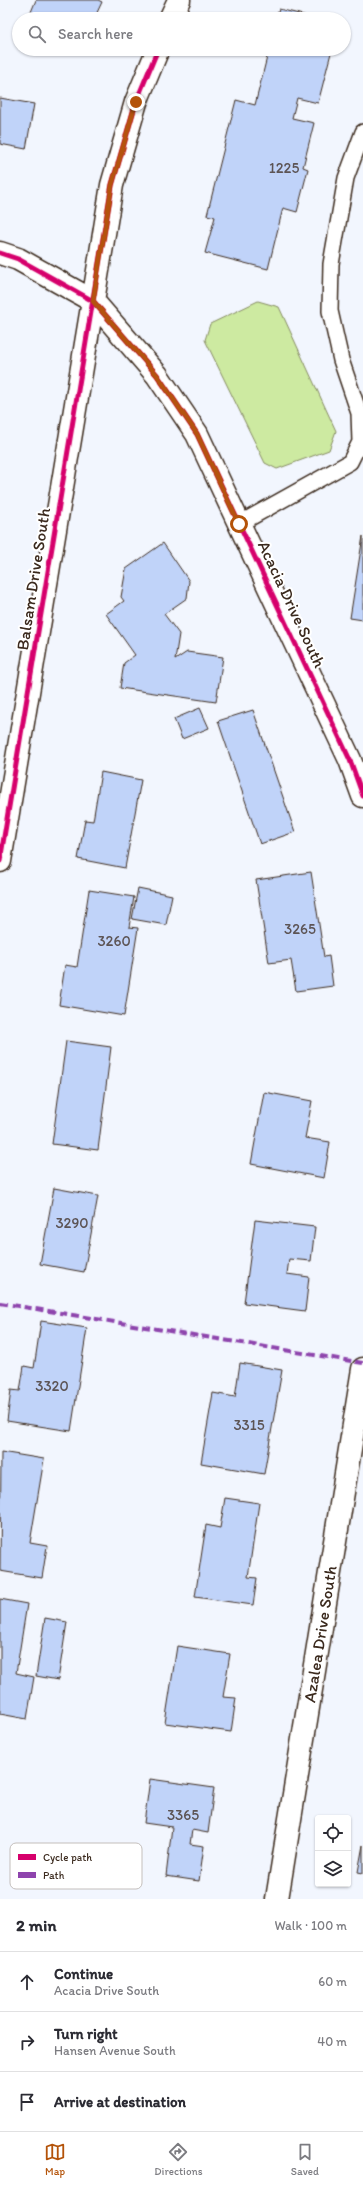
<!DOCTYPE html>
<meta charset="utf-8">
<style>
body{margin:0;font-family:Itim,sans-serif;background:#f7f7f7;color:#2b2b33}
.controls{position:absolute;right:12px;bottom:12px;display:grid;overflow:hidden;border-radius:4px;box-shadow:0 1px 3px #0004}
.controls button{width:36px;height:36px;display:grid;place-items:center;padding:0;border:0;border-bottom:1px solid #e1e1e2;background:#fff;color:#2b2b33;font:20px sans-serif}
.stop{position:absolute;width:12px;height:12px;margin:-9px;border:3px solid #b45309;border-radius:50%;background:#fff}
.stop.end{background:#b45309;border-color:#fff;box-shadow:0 1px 4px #0008}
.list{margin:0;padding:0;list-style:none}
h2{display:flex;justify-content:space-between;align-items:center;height:52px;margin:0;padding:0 16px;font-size:17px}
h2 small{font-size:13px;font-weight:400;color:#7c7c81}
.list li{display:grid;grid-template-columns:26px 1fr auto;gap:12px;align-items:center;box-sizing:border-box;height:60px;padding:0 16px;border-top:1px solid #e1e1e2}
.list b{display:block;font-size:15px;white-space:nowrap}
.list p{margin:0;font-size:13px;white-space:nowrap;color:#7c7c81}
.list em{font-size:13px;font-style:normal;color:#7c7c81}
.icon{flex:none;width:22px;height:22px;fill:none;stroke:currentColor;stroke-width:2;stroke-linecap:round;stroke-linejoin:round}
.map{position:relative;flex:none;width:363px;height:1899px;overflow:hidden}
.search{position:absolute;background:#fff;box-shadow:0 1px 3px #0004;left:12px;right:12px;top:12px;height:44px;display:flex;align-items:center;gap:10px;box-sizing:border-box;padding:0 14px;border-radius:22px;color:#7c7c81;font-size:15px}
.sheet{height:232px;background:#fff}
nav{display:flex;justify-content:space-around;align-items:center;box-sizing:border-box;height:56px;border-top:1px solid #e1e1e2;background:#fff;font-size:11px;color:#7c7c81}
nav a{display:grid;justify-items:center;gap:2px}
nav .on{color:#b45309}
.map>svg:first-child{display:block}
.green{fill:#cdeaa1;stroke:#848a60}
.building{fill:#c0d3f9;stroke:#3b2a1e}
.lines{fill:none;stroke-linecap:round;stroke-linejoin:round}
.service-casing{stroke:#3b2a1e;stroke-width:18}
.minor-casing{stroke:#3b2a1e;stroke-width:25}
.tertiary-casing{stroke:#3b2a1e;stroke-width:25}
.service{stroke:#fff;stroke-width:15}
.minor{stroke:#fff;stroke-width:22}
.tertiary{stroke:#fff;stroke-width:22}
.quiet{stroke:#8e44ad;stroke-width:4;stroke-dasharray:8 4;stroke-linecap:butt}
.cycleway-casing{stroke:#fff;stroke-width:8}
.cycleway{stroke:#d6006c;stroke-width:5}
.route{stroke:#b45309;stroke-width:5}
.labels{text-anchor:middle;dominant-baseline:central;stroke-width:4;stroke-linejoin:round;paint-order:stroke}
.number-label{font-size:15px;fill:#5c5455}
.street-label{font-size:17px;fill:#3b2a1e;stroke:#fff}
.key{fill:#fff;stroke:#c4bfbc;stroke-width:1}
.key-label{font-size:11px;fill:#3b2a1e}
</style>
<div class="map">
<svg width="363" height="1899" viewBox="0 0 363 1899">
<rect width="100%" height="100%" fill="#f2f6fe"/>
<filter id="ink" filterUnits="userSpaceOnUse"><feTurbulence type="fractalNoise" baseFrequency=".025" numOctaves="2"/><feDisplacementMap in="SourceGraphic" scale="8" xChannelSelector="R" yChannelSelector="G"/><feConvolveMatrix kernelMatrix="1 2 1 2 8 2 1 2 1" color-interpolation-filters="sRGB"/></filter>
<g filter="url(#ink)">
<!-- green -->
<path class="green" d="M 258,301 L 279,307 L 336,431 L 329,450 L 277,469 L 265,463 L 205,340 L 210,324 Z"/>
<!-- building -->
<path class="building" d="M 36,0 L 98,0 L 102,2 L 94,19 L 45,19 L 31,12 Z
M 279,9 L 319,19 L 276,19 Z
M 269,49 L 332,49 L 318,103 L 297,98 L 292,118 L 314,123 L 303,167 L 308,169 L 297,212 L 283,208 L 268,269 L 205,253 L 215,217 L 207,215 L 236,100 L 255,105 Z
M 0,98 L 34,104 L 26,149 L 0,144 Z
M 363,536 L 363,620 L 350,618 Z
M 163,543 L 189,581 L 187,598 L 164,614 L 179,634 L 175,660 L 187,652 L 223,657 L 216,702 L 120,688 L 124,663 L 135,655 L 106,614 L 124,601 L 121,597 L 126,569 Z
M 200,708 L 209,728 L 182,739 L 174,719 Z
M 253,710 L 295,832 L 260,844 L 218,721 Z
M 101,772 L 141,780 L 125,868 L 78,859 L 85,820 L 93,821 Z
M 311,872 L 324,957 L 329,956 L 333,986 L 296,991 L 291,960 L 269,963 L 256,880 Z
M 138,888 L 172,895 L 166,925 L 132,919 Z
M 89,890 L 134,897 L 129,927 L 138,928 L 124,1016 L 59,1005 L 65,965 L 77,967 Z
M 66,1041 L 111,1047 L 98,1150 L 52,1144 Z
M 264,1092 L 312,1101 L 305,1138 L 330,1142 L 324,1178 L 251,1164 Z
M 54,1188 L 98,1196 L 84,1272 L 40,1264 Z
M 255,1220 L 315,1227 L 311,1261 L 289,1259 L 287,1274 L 309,1277 L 305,1311 L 244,1303 Z
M 41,1321 L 87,1328 L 71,1431 L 7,1421 L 11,1390 L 20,1391 L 24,1366 L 34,1368 Z
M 240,1363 L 282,1370 L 264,1474 L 201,1463 L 213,1393 L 235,1397 Z
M 1,1452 L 44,1459 L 30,1543 L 47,1546 L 42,1578 L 0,1571 Z
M 225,1498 L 259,1503 L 248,1577 L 257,1578 L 253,1605 L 195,1597 L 206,1525 L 220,1528 Z
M 0,1599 L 27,1604 L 16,1673 L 34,1677 L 27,1719 L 0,1714 Z
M 45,1618 L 67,1622 L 58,1680 L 36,1676 Z
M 177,1646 L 230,1654 L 223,1697 L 236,1698 L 231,1732 L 165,1723 Z
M 150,1779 L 214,1788 L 208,1833 L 192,1830 L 190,1844 L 204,1846 L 199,1881 L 166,1876 L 172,1827 L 144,1823 Z
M 363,1845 L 363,1873 L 358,1872 Z"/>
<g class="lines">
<defs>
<path id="service" d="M 239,524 L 350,462 L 360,442 L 359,413 L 341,360 L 330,311 L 331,264 L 346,178 L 363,132"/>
<path id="minor" d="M 93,301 L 157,375 L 197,434 L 350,760 L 363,796
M 0,861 L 93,301
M 277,1899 L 363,1369"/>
<path id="tertiary" d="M 170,19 L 179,0
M 0,253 L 18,259 L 93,301 L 112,185 L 136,102 L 158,49"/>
</defs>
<!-- service casing -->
<use href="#service" class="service-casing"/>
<!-- minor casing -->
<use href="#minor" class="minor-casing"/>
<!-- tertiary casing -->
<use href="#tertiary" class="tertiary-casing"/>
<!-- service -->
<use href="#service" class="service"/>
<!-- minor -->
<use href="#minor" class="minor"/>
<!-- tertiary -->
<use href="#tertiary" class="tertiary"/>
<!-- quiet -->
<path class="quiet" d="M 0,1303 L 363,1363"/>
<defs>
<path id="cycleway" d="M 0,253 L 18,259 L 93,301 L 157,375 L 197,434 L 350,760 L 363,796
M 0,861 L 112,185 L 136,102 L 158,49"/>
</defs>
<!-- cycleway casing -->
<use href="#cycleway" class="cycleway-casing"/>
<!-- cycleway -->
<use href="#cycleway" class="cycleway"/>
</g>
</g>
<g class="lines" filter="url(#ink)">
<!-- route -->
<path class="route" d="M 136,102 L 112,185 L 93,301 L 157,375 L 197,434 L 239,524"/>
</g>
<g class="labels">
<!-- number labels -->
<g class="number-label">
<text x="284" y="168">1225</text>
<text x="300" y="929">3265</text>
<text x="114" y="941">3260</text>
<text x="72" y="1223">3290</text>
<text x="52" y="1386">3320</text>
<text x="249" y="1425">3315</text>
<text x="183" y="1815">3365</text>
</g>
<!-- street labels -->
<g class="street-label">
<text transform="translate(33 579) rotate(-81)">Balsam Drive South</text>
<text transform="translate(292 604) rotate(65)">Acacia Drive South</text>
<text transform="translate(320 1634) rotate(-81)">Azalea Drive South</text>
</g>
</g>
<!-- legend -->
<rect x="10" y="1843" width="132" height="46" rx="6" class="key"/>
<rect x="18" y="1854" width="18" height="6" fill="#d6006c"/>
<rect x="18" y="1872" width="18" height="6" fill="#8e44ad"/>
<g class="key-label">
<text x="43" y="1861">Cycle path</text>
<text x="43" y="1879">Path</text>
</g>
</svg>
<div class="controls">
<button><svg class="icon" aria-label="locate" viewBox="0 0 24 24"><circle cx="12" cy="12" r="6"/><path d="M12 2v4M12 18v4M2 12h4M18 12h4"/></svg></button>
<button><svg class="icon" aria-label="layers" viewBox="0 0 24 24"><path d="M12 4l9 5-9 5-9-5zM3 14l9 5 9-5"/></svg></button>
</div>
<div class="stop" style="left:239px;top:524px"></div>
<div class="stop end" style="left:136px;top:102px"></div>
<div class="search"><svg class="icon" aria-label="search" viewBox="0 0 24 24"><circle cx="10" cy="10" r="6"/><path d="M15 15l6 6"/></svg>Search here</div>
</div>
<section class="sheet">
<h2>2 min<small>Walk · 100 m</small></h2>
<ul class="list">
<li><svg class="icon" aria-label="ahead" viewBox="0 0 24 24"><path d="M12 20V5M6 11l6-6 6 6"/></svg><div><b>Continue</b><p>Acacia Drive South</p></div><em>60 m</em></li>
<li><svg class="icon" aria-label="right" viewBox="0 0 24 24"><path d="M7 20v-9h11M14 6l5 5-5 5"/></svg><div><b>Turn right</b><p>Hansen Avenue South</p></div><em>40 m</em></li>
<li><svg class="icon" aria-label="arrive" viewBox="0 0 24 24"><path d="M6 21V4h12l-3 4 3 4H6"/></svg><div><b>Arrive at destination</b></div></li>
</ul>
</section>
<nav>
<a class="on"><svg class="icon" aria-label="map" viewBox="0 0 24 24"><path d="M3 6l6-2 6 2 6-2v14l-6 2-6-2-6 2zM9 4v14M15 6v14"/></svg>Map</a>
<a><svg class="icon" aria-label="directions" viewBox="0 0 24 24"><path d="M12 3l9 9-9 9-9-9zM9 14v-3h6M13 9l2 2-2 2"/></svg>Directions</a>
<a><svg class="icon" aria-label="saved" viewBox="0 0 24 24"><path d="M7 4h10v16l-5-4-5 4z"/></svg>Saved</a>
</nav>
